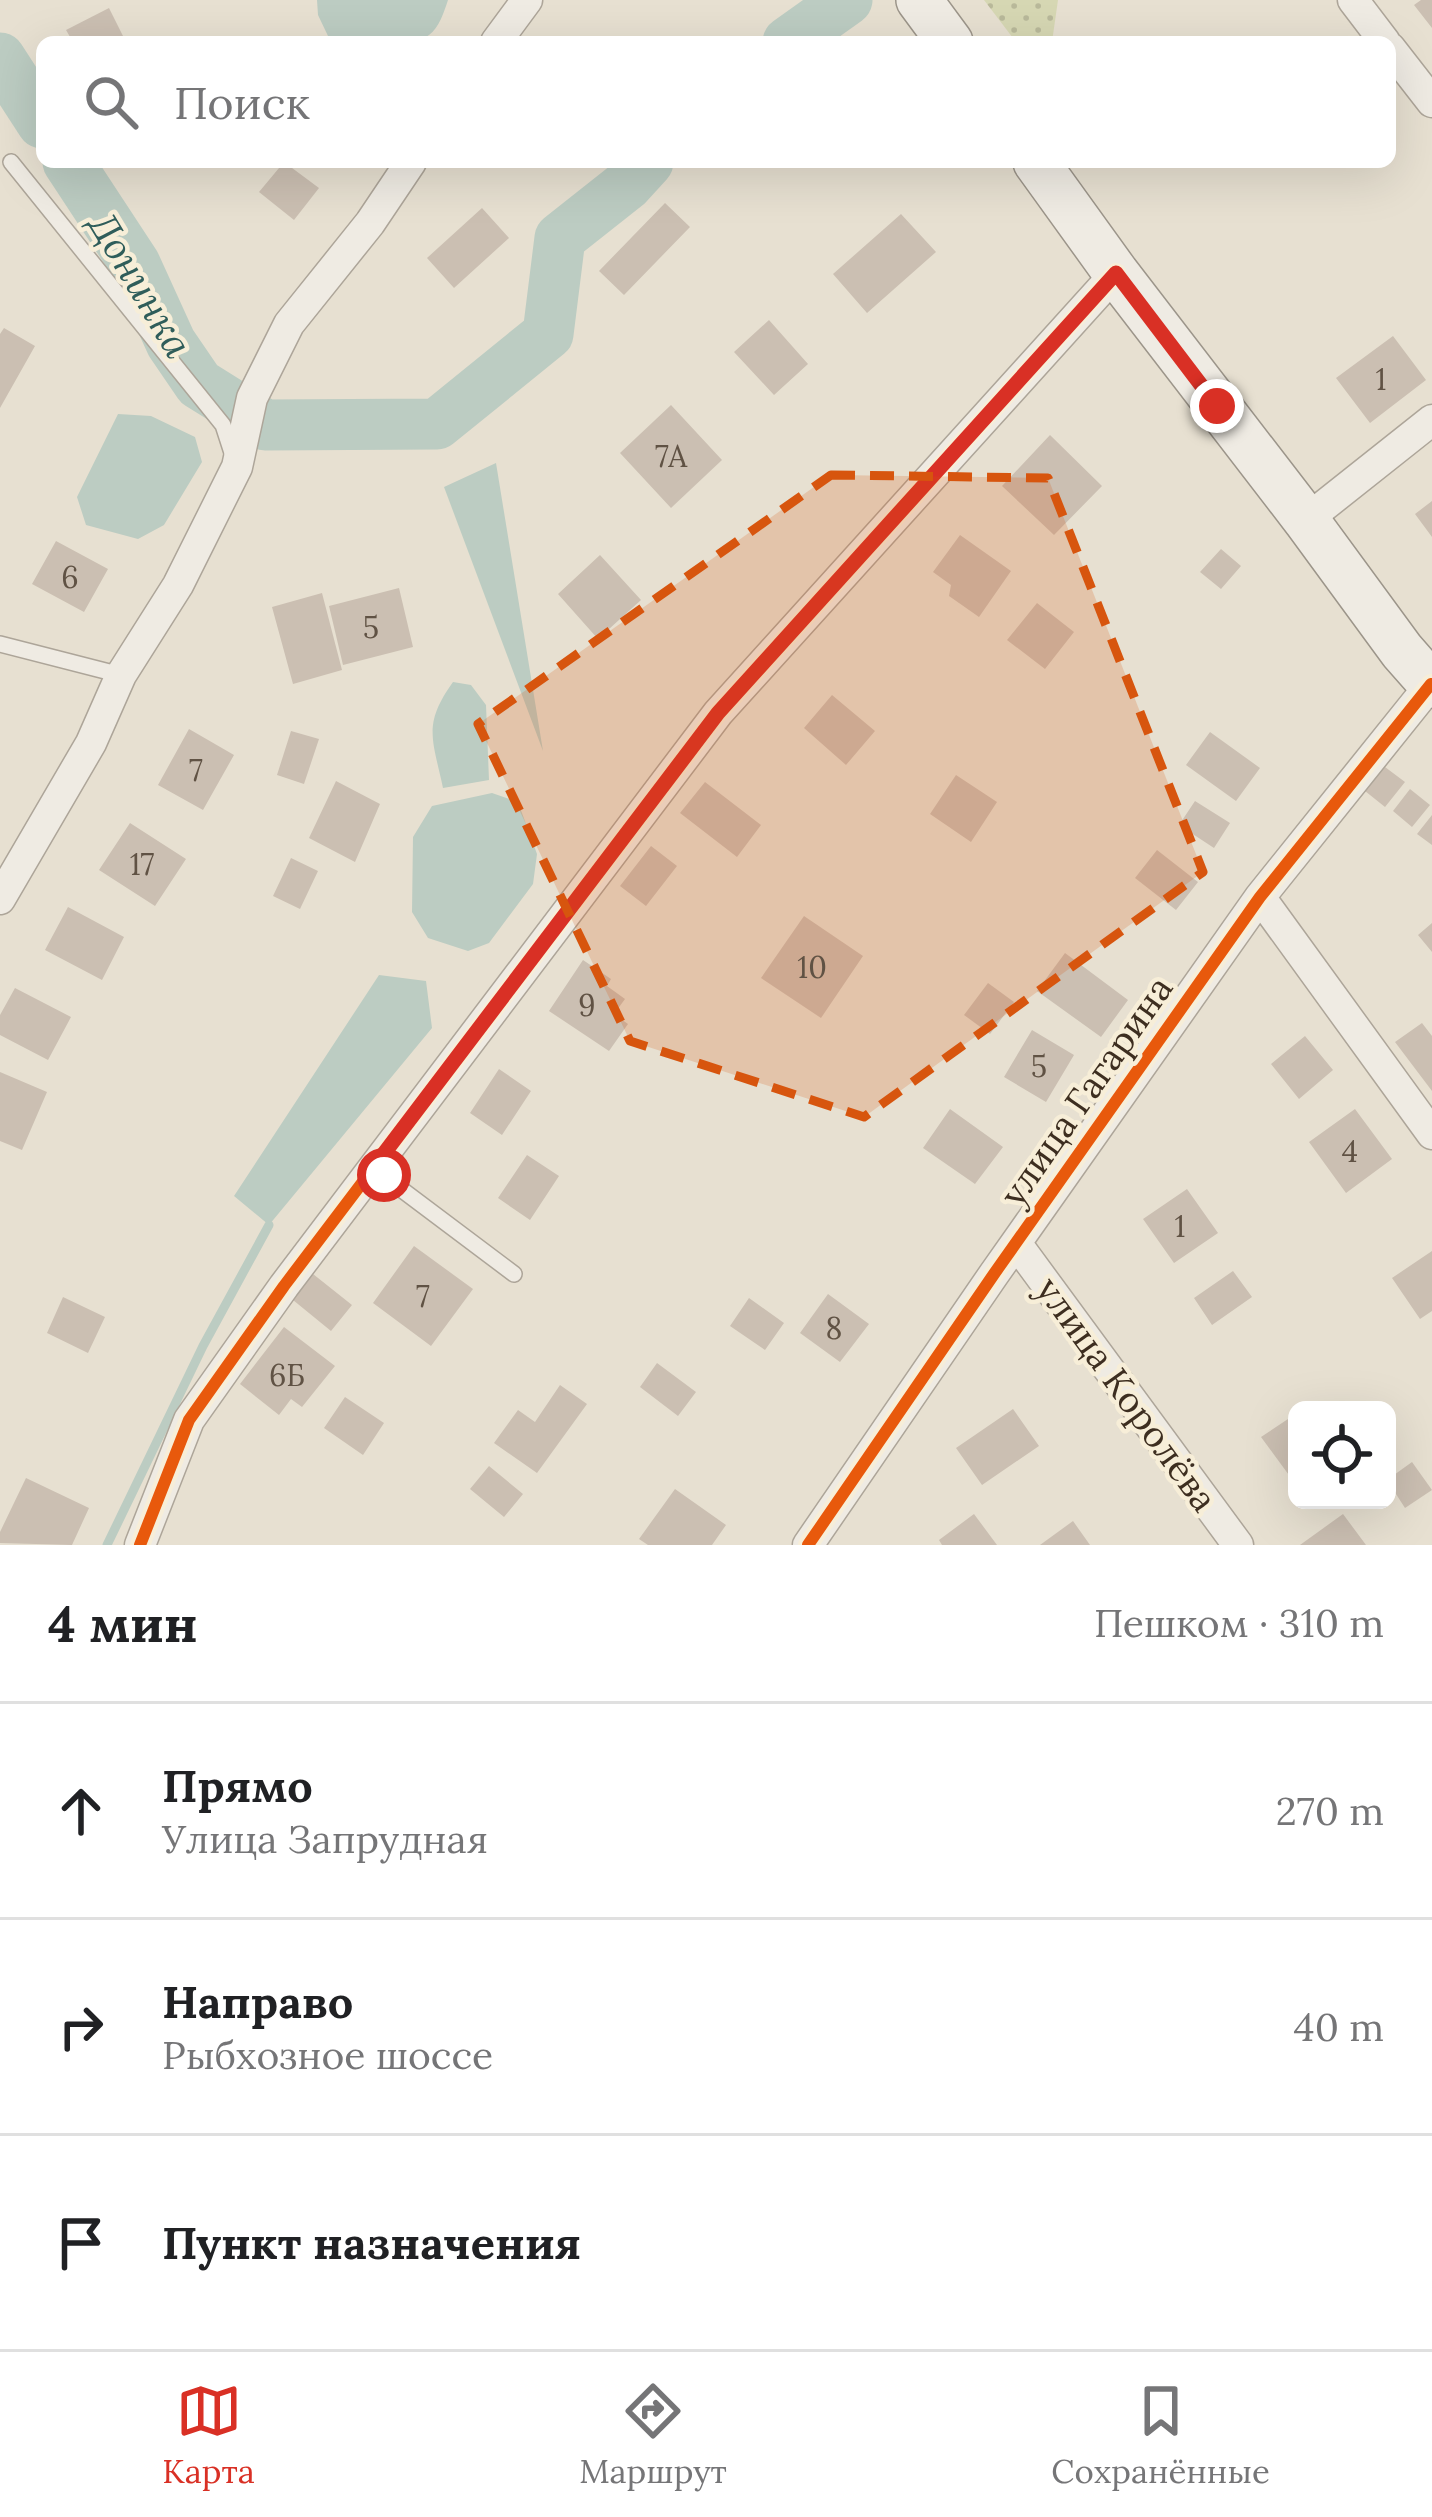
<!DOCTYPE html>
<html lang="ru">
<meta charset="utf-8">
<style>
body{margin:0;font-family:Lora,serif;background:#f2f2f2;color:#202124}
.controls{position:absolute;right:36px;bottom:36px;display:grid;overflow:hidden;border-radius:18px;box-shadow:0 12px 48px #0002}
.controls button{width:108px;height:108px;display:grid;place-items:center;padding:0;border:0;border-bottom:3px solid #e0e0e0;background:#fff;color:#202124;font:60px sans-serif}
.stop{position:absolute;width:36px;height:36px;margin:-27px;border:9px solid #d93025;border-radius:50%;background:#fff}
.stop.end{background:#d93025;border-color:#fff;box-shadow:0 3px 12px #0008}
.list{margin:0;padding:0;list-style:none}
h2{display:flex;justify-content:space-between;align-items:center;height:156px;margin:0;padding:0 48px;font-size:51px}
h2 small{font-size:39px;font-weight:400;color:#757577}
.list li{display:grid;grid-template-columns:78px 1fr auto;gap:36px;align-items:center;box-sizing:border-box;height:216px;padding:0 48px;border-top:3px solid #e0e0e0}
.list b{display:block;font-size:45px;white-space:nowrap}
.list p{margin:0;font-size:39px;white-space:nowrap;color:#757577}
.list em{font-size:39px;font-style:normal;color:#757577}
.icon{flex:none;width:66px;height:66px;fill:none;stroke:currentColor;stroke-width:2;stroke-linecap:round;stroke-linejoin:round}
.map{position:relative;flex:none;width:1432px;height:1545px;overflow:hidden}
.search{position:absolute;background:#fff;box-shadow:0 12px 48px #0002;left:36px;right:36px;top:36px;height:132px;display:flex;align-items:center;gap:30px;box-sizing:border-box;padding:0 42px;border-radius:18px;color:#757577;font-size:45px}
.sheet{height:804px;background:#fff}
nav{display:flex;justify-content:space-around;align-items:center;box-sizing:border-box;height:168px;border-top:3px solid #e0e0e0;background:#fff;font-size:33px;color:#757577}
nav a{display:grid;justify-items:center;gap:6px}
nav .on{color:#d93025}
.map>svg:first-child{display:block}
.grass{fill:url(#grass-dots)}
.water{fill:#bcccc2}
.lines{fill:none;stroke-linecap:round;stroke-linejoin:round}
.stream{stroke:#bcccc2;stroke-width:9}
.river{stroke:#bcccc2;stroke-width:51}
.building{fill:#cbbfb2}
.lane-casing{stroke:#ada599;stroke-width:18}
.street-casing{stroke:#ada599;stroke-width:33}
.secondary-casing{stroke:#9c958a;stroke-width:48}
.lane{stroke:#efebe3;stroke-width:15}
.street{stroke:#efebe3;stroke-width:30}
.secondary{stroke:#efebe3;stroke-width:45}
.cycleway-casing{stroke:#f7eed8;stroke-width:20}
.cycleway{stroke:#e8590c;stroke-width:12}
.route{stroke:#d93025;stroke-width:15}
.marked{fill:#d7550e;fill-opacity:0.2;stroke:#d7550e;stroke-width:9;stroke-dasharray:24 15;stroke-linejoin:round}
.labels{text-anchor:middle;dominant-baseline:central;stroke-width:9;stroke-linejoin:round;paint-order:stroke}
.number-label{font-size:30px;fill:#605244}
.street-label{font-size:36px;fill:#3d2e20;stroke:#f7eed8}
.water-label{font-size:39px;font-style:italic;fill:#2f5d5a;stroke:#f7eed8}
</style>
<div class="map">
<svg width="1432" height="1545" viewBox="0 0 1432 1545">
<defs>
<pattern id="grass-dots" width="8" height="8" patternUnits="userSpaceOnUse" patternTransform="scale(3)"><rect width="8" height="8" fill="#d6d7b3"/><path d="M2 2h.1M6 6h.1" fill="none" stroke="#b9b99a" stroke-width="1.8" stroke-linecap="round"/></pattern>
</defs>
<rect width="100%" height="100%" fill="#e7e0d1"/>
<!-- grass -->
<path class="grass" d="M 984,0 L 1058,0 L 1052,42 L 1016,42 Z"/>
<!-- water -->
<path class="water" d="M 317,0 L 448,0 C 444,12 439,28 429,35 C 409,50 351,42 328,36 L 318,15 Z
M 118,414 L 151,416 L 195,437 L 202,462 L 164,525 L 138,539 L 86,525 L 77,497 Z
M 496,463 L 543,751 L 444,487 Z
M 453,682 L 471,685 L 486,705 L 489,780 L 443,788 C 433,740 422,725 453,682 Z
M 492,793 L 518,802 L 537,854 L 533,884 L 489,943 L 468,951 L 428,938 L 412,912 L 413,837 L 432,806 Z
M 379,975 L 426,981 L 432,1028 L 269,1225 L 234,1196 Z"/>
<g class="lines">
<!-- stream -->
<path class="stream" d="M 107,1545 L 203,1346 L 269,1225"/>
<!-- river -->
<path class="river" d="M 788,42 L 847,0
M 0,58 L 42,123
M 68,162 L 135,264 L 171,343 L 199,384 L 265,425 L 437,424 L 548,334 L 560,238 L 627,185 L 648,162"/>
</g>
<!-- building -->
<path class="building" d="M 1421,0 L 1432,0 L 1432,28 L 1414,5 Z
M 109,8 L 126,42 L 73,42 L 66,30 Z
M 284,162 L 319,188 L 294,220 L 259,192 Z
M 665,203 L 690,227 L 624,295 L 599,271 Z
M 482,208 L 509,238 L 454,288 L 427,258 Z
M 901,214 L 936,252 L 867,313 L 833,274 Z
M 769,320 L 808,364 L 774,395 L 734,352 Z
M 4,328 L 35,346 L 0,408 L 0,334 Z
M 1393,336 L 1426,380 L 1370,423 L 1336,378 Z
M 671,405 L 722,460 L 671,508 L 620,453 Z
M 1050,435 L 1102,486 L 1054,535 L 1002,486 Z
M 1432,501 L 1432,537 L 1415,514 Z
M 960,535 L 1011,571 L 979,617 L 949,596 L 951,585 L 933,572 Z
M 56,541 L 108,569 L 84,612 L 32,584 Z
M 1221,549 L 1241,566 L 1221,589 L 1200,572 Z
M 600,555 L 641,600 L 598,639 L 558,594 Z
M 399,588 L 413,647 L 343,665 L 329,606 Z
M 322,593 L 342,670 L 293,684 L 272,607 Z
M 1037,603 L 1074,632 L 1045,669 L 1007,640 Z
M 832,695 L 875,731 L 846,765 L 804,728 Z
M 189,729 L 234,755 L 203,810 L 158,785 Z
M 291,731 L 319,739 L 304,784 L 277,775 Z
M 1210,732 L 1260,768 L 1236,801 L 1186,765 Z
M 1385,767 L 1405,782 L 1385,807 L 1365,791 Z
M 956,775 L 997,802 L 971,842 L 930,814 Z
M 336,781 L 380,804 L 355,862 L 309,838 Z
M 705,782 L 761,825 L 737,857 L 680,813 Z
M 1410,789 L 1430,805 L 1412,827 L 1393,811 Z
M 1195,801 L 1230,823 L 1214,848 L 1179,825 Z
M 1432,815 L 1432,845 L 1417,834 Z
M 130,823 L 186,859 L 155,906 L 99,870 Z
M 651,846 L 677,866 L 646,906 L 620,886 Z
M 1157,850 L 1198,882 L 1176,910 L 1135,878 Z
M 291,858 L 318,871 L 300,909 L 273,896 Z
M 68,907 L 124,937 L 102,980 L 45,950 Z
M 804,916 L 863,956 L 821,1018 L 761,978 Z
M 1432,923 L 1432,952 L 1418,935 Z
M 1065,953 L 1128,1000 L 1101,1037 L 1037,991 Z
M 583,960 L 611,979 L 607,986 L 625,999 L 614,1014 L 628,1024 L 609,1051 L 549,1011 Z
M 988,983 L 1014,1002 L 990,1034 L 964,1015 Z
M 15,988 L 71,1017 L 48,1060 L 0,1035 L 0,1015 Z
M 1422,1023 L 1432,1036 L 1432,1091 L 1395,1042 Z
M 1032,1030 L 1074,1055 L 1046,1102 L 1004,1077 Z
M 1305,1036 L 1333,1070 L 1299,1099 L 1271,1064 Z
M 499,1069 L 531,1091 L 502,1135 L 470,1113 Z
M 0,1072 L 47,1092 L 22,1150 L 0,1141 Z
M 950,1109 L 1003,1147 L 975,1184 L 923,1148 Z
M 1355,1109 L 1392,1159 L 1346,1193 L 1309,1142 Z
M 527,1155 L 559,1176 L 530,1220 L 498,1198 Z
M 1187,1189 L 1218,1233 L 1174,1263 L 1143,1219 Z
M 414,1246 L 473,1289 L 431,1346 L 373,1303 Z
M 1432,1251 L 1432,1311 L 1420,1319 L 1392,1278 Z
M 1233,1271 L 1252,1297 L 1212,1325 L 1194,1298 Z
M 313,1274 L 352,1305 L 331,1331 L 293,1300 Z
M 828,1294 L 869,1324 L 840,1362 L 800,1333 Z
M 63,1297 L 105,1317 L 88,1353 L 47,1333 Z
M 749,1298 L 784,1323 L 765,1350 L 730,1326 Z
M 284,1327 L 335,1366 L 302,1407 L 291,1399 L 279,1415 L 240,1384 Z
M 657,1363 L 696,1392 L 678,1416 L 640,1387 Z
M 560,1385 L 587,1404 L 537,1473 L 494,1443 L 518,1410 L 535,1422 Z
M 345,1397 L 384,1423 L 363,1455 L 324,1428 Z
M 1013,1409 L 1039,1446 L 982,1485 L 956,1448 Z
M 1297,1413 L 1297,1486 L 1261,1437 Z
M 1412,1462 L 1432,1490 L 1405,1508 L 1387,1480 Z
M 489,1466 L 523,1494 L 504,1517 L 470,1489 Z
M 26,1478 L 89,1508 L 72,1545 L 0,1543 L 0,1532 Z
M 675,1489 L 726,1525 L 712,1545 L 648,1545 L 639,1539 Z
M 974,1514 L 997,1545 L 942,1545 L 939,1540 Z
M 1343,1514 L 1366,1545 L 1300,1545 Z
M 1073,1521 L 1090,1545 L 1040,1545 Z"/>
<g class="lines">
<defs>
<path id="lane" d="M 11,162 L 223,425 L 234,459
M 0,644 L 121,675
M 373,1168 L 514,1274"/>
<path id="street" d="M 1353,0 L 1385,42
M 496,42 L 527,0
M 1390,48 L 1432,102
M 1306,520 L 1432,420
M 1260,897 L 1432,1134
M 0,899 L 91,743 L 121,675 L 178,585 L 237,467 L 252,398 L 289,324 L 370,223 L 411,162
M 1016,1243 L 1238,1545
M 140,1545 L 189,1420 L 284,1286 L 718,713 L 1116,273
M 808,1545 L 994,1274 L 1260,897 L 1431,684"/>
<path id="secondary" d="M 919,0 L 950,42
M 1036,162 L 1116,273 L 1306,520 L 1402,651 L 1432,685"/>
</defs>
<!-- lane casing -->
<use href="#lane" class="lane-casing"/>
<!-- street casing -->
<use href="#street" class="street-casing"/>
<!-- secondary casing -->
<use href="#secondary" class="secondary-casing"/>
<!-- lane -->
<use href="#lane" class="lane"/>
<!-- street -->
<use href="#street" class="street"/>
<!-- secondary -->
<use href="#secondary" class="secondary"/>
<defs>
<path id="cycleway" d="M 140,1545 L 189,1420 L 284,1286 L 718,713 L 1116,273
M 808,1545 L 994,1274 L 1260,897 L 1431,684"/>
</defs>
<!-- cycleway casing -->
<use href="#cycleway" class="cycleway-casing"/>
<!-- cycleway -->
<use href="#cycleway" class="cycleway"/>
</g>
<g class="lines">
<!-- route -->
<path class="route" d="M 384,1175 L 373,1168 L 718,713 L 1116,273 L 1217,406"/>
</g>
<!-- marked area -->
<path class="marked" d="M 831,475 L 1048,478 L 1203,872 L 864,1117 L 630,1041 L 478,724 Z"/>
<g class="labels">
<!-- number labels -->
<g class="number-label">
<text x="1381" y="379">1</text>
<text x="671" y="456">7А</text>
<text x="70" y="577">6</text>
<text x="371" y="627">5</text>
<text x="196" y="770">7</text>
<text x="142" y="864">17</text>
<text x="812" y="967">10</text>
<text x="587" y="1005">9</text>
<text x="1039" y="1066">5</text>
<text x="1350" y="1151">4</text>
<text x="1180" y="1226">1</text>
<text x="423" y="1296">7</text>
<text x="834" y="1328">8</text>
<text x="287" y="1375">6Б</text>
</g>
<!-- street labels -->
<g class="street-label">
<text transform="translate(1086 1091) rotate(-55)">улица Гагарина</text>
<text transform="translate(1127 1394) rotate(54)">улица Королёва</text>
</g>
<!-- water labels -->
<g class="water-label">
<text transform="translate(141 285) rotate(59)">Донинка</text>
</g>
</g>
</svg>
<div class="controls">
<button><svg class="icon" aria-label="locate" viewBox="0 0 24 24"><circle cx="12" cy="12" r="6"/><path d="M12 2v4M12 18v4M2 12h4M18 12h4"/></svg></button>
</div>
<div class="stop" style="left:384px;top:1175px"></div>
<div class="stop end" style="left:1217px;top:406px"></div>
<div class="search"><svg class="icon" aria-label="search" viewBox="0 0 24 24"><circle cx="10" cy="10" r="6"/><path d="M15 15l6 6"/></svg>Поиск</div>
</div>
<section class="sheet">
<h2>4 мин<small>Пешком · 310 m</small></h2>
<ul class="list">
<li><svg class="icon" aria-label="ahead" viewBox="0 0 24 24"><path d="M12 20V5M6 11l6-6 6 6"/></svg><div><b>Прямо</b><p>Улица Запрудная</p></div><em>270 m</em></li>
<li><svg class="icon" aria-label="right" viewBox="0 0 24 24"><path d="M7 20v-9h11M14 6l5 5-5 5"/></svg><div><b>Направо</b><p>Рыбхозное шоссе</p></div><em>40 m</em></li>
<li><svg class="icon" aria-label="arrive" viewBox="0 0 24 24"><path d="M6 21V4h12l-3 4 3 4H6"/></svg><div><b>Пункт назначения</b></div></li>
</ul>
</section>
<nav>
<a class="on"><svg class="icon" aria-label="map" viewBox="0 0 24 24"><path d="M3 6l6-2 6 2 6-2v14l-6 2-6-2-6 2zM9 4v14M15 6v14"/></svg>Карта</a>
<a><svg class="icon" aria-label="directions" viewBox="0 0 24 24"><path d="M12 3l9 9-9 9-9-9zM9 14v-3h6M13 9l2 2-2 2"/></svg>Маршрут</a>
<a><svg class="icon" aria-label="saved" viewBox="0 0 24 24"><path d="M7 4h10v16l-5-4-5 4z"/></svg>Сохранённые</a>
</nav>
